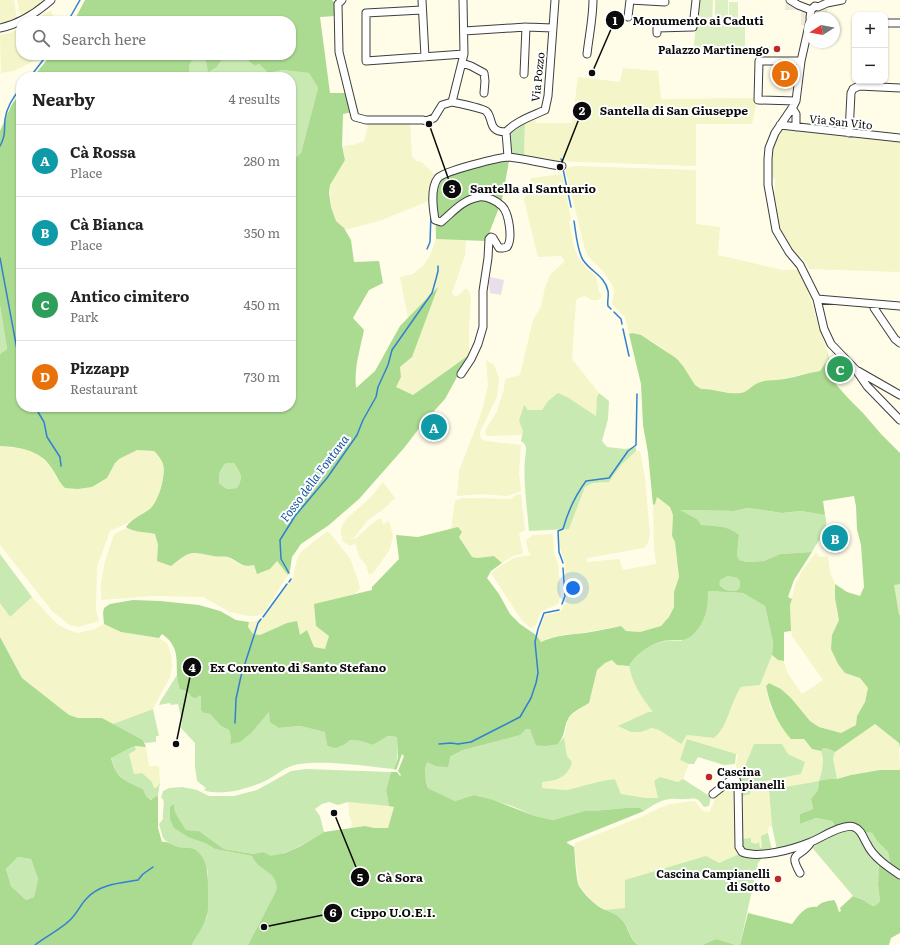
<!DOCTYPE html>
<meta charset="utf-8">
<style>
body{margin:0;font-family:Literata,serif;background:#f2f2f2;color:#222}
.controls{position:absolute;right:12px;top:12px;display:grid;overflow:hidden;border-radius:8px;box-shadow:0 1px 3px #0004}
.controls button{width:36px;height:36px;display:grid;place-items:center;padding:0;border:0;border-bottom:1px solid #e0e0e0;background:#fff;color:#222;font:20px sans-serif}
.compass{position:absolute;left:804px;top:12px;width:36px;height:36px;border-radius:50%;background:#fff;box-shadow:0 1px 3px #0004;rotate:259deg}
.you{position:absolute;left:573px;top:588px;width:14px;height:14px;margin:-10px;border:3px solid #fff;border-radius:50%;background:#1a73e8;box-shadow:0 0 0 6px #1a73e833}
.badge{display:grid;place-items:center;width:26px;height:26px;border-radius:50%;background:#7c3aed;color:#fff;font-size:13px;font-weight:700}
.pin{position:absolute;translate:-50% -50%;border:2px solid #fff;box-shadow:0 1px 4px #0006}
.list{margin:0;padding:0;list-style:none}
h2{display:flex;justify-content:space-between;align-items:center;height:52px;margin:0;padding:0 16px;font-size:17px}
h2 small{font-size:13px;font-weight:400;color:#767676}
.list li{display:grid;grid-template-columns:26px 1fr auto;gap:12px;align-items:center;box-sizing:border-box;height:72px;padding:0 16px;border-top:1px solid #e0e0e0}
.list b{display:block;font-size:15px;white-space:nowrap}
.list p{margin:0;font-size:13px;white-space:nowrap;color:#767676}
.list em{font-size:13px;font-style:normal;color:#767676}
.icon{flex:none;width:22px;height:22px;fill:none;stroke:currentColor;stroke-width:2;stroke-linecap:round;stroke-linejoin:round}
.map{position:relative;flex:none;width:900px;height:945px;overflow:hidden}
.search{position:absolute;background:#fff;box-shadow:0 1px 3px #0004;left:16px;top:16px;width:280px;height:44px;display:flex;align-items:center;gap:10px;box-sizing:border-box;padding:0 14px;border-radius:16px;color:#767676;font-size:15px}
.panel{position:absolute;background:#fff;box-shadow:0 1px 3px #0004;left:16px;top:72px;width:280px;height:340px;border-radius:16px}
.map>svg:first-child{display:block}
.industrial{fill:#eadeea}
.farmland{fill:#f4f5c9}
.green{fill:#c9e9b2}
.forest{fill:#abda91;fill-rule:evenodd}
.pitch{fill:#ddf0c4}
.plaza{fill:#edead9}
.lines{fill:none;stroke-linecap:round;stroke-linejoin:round}
.stream{stroke:#3281d0;stroke-width:1.5}
.minor-casing{stroke:#3e3e3e;stroke-width:9}
.minor{stroke:#fff;stroke-width:7}
.poi-dot{fill:#bd2821;stroke:#fff;stroke-width:1.5}
.labels{text-anchor:middle;dominant-baseline:central;stroke-width:4;stroke-linejoin:round;paint-order:stroke}
.poi-label{font-size:11px;font-weight:bold;fill:#0b0b0b;stroke:#fff;text-anchor:end}
.street-label{font-size:11px;fill:#0b0b0b;stroke:#fff}
.water-label{font-size:12px;font-style:italic;fill:#12539e;stroke:#fff}
.leader{fill:none;stroke:#0b0b0b;stroke-width:1.5}
.callout-dot{fill:#0b0b0b;stroke:#fff;stroke-width:1.5}
.mark-label{font-size:12px;text-anchor:middle;font-weight:bold;fill:#fff}
.callout-label{font-size:12px;text-anchor:middle;font-weight:bold;fill:#0b0b0b;stroke:#fff;stroke-width:4;stroke-linejoin:round;paint-order:stroke}
</style>
<div class="map">
<svg width="900" height="945" viewBox="0 0 900 945">
<rect width="100%" height="100%" fill="#fffde8"/>
<!-- industrial -->
<path class="industrial" d="M 490,277 L 504,280 L 501,295 L 490,293 L 489,284 Z"/>
<!-- farmland -->
<path class="farmland" d="M 0,0 L 14,0 L 17,20 L 0,25 Z
M 17,0 L 46,0 L 21,17 Z
M 51,10 L 55,21 L 33,21 Z
M 21,28 L 21,55 L 41,55 L 32,62 L 13,71 L 1,73 L 0,35 L 9,33 Z
M 623,68 L 658,71 L 661,99 L 755,98 L 757,101 L 752,124 L 696,124 L 696,166 L 553,161 L 524,155 L 525,121 L 535,118 L 537,123 L 572,123 L 578,77 L 620,82 Z
M 369,122 L 410,123 L 412,156 L 416,161 L 422,162 L 437,177 L 431,200 L 382,220 L 345,230 L 336,221 L 331,207 L 330,185 L 345,160 L 342,146 L 353,145 L 364,141 Z
M 780,128 L 900,138 L 900,272 L 809,269 L 802,257 L 797,258 L 790,249 L 780,229 L 777,229 L 771,193 L 775,191 L 775,179 L 771,177 L 770,160 L 773,141 Z
M 576,166 L 696,170 L 696,224 L 720,227 L 718,255 L 782,270 L 801,270 L 813,306 L 819,328 L 827,350 L 828,360 L 824,367 L 820,371 L 756,384 L 750,390 L 741,393 L 731,393 L 707,389 L 701,390 L 695,385 L 683,366 L 664,349 L 650,340 L 632,333 L 629,334 L 625,317 L 612,304 L 614,293 L 613,286 L 603,271 L 588,256 L 585,249 L 565,168 Z
M 562,174 L 571,219 L 569,222 L 574,247 L 579,259 L 588,270 L 596,276 L 599,292 L 602,296 L 598,300 L 592,300 L 585,296 L 578,298 L 576,301 L 572,359 L 599,393 L 597,398 L 596,416 L 589,412 L 548,401 L 542,410 L 528,410 L 525,406 L 519,421 L 523,431 L 522,435 L 487,436 L 486,435 L 485,431 L 497,411 L 504,389 L 505,379 L 520,375 L 533,320 L 541,307 L 545,287 L 551,274 L 565,261 L 561,256 L 538,257 L 524,200 L 531,178 Z
M 436,239 L 466,240 L 465,255 L 452,293 L 455,297 L 459,295 L 466,288 L 469,291 L 471,300 L 469,325 L 469,355 L 413,395 L 396,387 L 401,377 L 400,367 L 412,357 L 437,288 L 408,318 L 400,277 L 413,274 L 422,267 L 430,256 Z
M 486,360 L 494,365 L 499,378 L 497,397 L 480,432 L 481,439 L 486,441 L 521,445 L 519,473 L 521,491 L 507,496 L 481,494 L 457,496 L 459,471 L 482,411 L 488,385 Z
M 0,446 L 24,449 L 37,453 L 52,467 L 56,478 L 78,489 L 92,487 L 107,478 L 115,463 L 118,459 L 137,450 L 154,451 L 163,464 L 163,479 L 157,500 L 153,506 L 126,524 L 110,531 L 97,567 L 96,609 L 99,621 L 78,627 L 70,625 L 52,611 L 0,545 Z
M 636,451 L 640,451 L 645,478 L 650,535 L 648,543 L 644,548 L 587,558 L 587,562 L 619,559 L 623,570 L 656,564 L 654,547 L 653,505 L 655,504 L 657,497 L 670,507 L 673,515 L 672,536 L 675,542 L 679,577 L 674,592 L 674,607 L 670,617 L 661,626 L 640,632 L 626,631 L 621,626 L 575,634 L 566,634 L 549,638 L 541,642 L 537,637 L 545,615 L 560,612 L 566,602 L 565,562 L 559,545 L 559,532 L 564,529 L 569,529 L 585,487 L 593,483 L 609,482 L 621,465 Z
M 383,482 L 395,498 L 386,507 L 367,521 L 354,538 L 350,538 L 341,536 L 341,528 L 346,519 L 370,498 Z
M 518,494 L 521,494 L 525,530 L 519,533 L 523,553 L 511,557 L 502,563 L 494,556 L 477,558 L 472,557 L 459,537 L 451,529 L 455,501 L 462,498 L 475,498 L 510,499 Z
M 381,518 L 383,524 L 389,521 L 393,536 L 390,549 L 374,572 L 369,575 L 366,565 L 359,557 L 356,545 L 353,544 L 350,546 L 342,541 L 342,537 L 355,539 L 374,522 Z
M 127,528 L 131,530 L 142,531 L 155,534 L 158,545 L 157,561 L 186,554 L 200,553 L 214,556 L 228,557 L 240,565 L 254,565 L 270,569 L 277,561 L 288,575 L 265,611 L 257,616 L 248,616 L 230,612 L 203,597 L 153,596 L 101,600 L 101,583 L 105,561 L 114,534 Z
M 328,531 L 350,558 L 359,583 L 360,589 L 354,594 L 314,604 L 329,636 L 326,649 L 314,647 L 300,635 L 297,621 L 287,623 L 260,635 L 253,634 L 248,627 L 249,622 L 256,621 L 263,618 L 293,578 L 297,559 L 300,553 L 308,546 Z
M 553,534 L 554,554 L 558,564 L 561,594 L 558,604 L 540,612 L 536,625 L 531,628 L 522,621 L 491,573 L 502,565 L 514,558 L 531,555 L 528,550 L 526,540 L 533,535 Z
M 816,552 L 818,556 L 820,557 L 828,556 L 830,572 L 835,584 L 835,598 L 839,620 L 832,635 L 845,673 L 860,678 L 868,688 L 865,702 L 857,716 L 856,725 L 841,733 L 819,727 L 810,721 L 791,698 L 781,689 L 769,683 L 766,686 L 770,706 L 775,716 L 804,739 L 812,749 L 821,751 L 823,755 L 823,768 L 819,781 L 769,790 L 772,826 L 769,827 L 768,833 L 764,835 L 762,847 L 759,848 L 753,842 L 742,839 L 739,796 L 751,784 L 801,774 L 805,762 L 788,754 L 754,745 L 740,778 L 737,773 L 736,764 L 738,755 L 688,739 L 680,760 L 689,764 L 683,779 L 678,782 L 660,777 L 654,781 L 658,798 L 646,798 L 621,794 L 615,779 L 567,790 L 542,788 L 542,782 L 552,781 L 572,762 L 567,756 L 564,737 L 568,720 L 570,716 L 589,703 L 597,670 L 605,663 L 613,660 L 617,665 L 629,666 L 630,673 L 646,703 L 653,712 L 648,712 L 619,726 L 641,732 L 652,728 L 659,730 L 680,744 L 687,735 L 714,738 L 726,721 L 736,695 L 741,687 L 760,685 L 772,655 L 778,660 L 784,661 L 787,672 L 802,694 L 823,680 L 792,636 L 791,631 L 790,605 L 795,585 L 802,571 Z
M 32,597 L 57,624 L 68,630 L 77,633 L 95,629 L 104,624 L 121,632 L 159,638 L 167,643 L 171,654 L 172,667 L 170,677 L 153,709 L 113,724 L 102,718 L 78,718 L 69,715 L 22,678 L 0,637 L 0,603 L 10,617 Z
M 875,724 L 899,743 L 900,770 L 880,770 L 851,775 L 837,779 L 833,758 L 835,752 Z
M 135,746 L 146,747 L 149,766 L 159,766 L 160,783 L 157,787 L 154,788 L 134,774 L 129,754 L 136,750 Z
M 733,783 L 735,796 L 736,845 L 739,854 L 625,908 L 604,910 L 590,899 L 579,885 L 574,847 L 575,843 L 641,817 L 659,808 L 670,804 L 695,801 L 702,810 L 709,812 L 713,805 L 715,796 Z
M 348,802 L 394,806 L 388,828 L 374,828 L 365,826 L 351,828 L 352,823 L 349,815 Z"/>
<!-- green -->
<path class="green" d="M 185,55 L 201,55 L 206,62 L 208,71 L 217,67 L 225,55 L 241,55 L 255,66 L 259,64 L 268,73 L 282,70 L 309,73 L 318,88 L 301,153 L 291,161 L 291,77 L 189,77 L 189,66 Z
M 525,121 L 524,155 L 510,154 L 509,137 L 511,137 L 511,135 L 509,134 L 510,130 Z
M 0,305 L 7,349 L 0,354 Z
M 834,358 L 851,374 L 847,380 L 831,366 Z
M 558,393 L 567,397 L 596,416 L 597,397 L 599,393 L 609,401 L 608,419 L 602,441 L 607,447 L 625,449 L 636,447 L 636,451 L 621,465 L 609,482 L 593,483 L 585,487 L 569,529 L 529,531 C 527,507 523,482 525,458 C 526,451 528,445 521,441 L 523,431 L 519,421 L 524,405 L 528,410 L 542,410 L 548,401 Z
M 226,463 L 234,463 C 240,472 244,477 237,488 L 227,489 L 219,483 C 219,474 219,469 226,463 Z
M 748,508 L 782,513 L 801,511 L 825,515 C 830,532 819,538 812,552 L 780,554 L 764,561 L 747,562 L 738,560 L 737,556 L 739,535 L 718,526 L 701,525 L 679,510 L 734,511 Z
M 0,554 L 32,597 L 10,617 L 0,603 Z
M 728,576 L 737,578 C 741,582 741,585 738,590 C 730,592 724,591 719,584 L 719,580 Z
M 708,591 L 743,593 L 765,606 L 773,642 L 772,655 L 760,685 L 741,687 C 730,703 728,727 714,738 L 687,735 L 681,744 L 659,730 L 652,728 L 641,732 L 631,732 L 618,726 L 648,712 L 653,712 C 642,698 632,683 629,666 C 640,648 660,638 681,641 L 707,607 Z
M 177,675 L 179,686 L 187,691 L 200,695 L 204,713 L 210,714 L 221,726 L 229,730 L 231,737 L 230,744 L 260,721 L 269,712 L 279,728 L 300,726 L 326,732 L 327,745 L 340,747 L 350,740 L 361,741 L 373,745 L 388,736 L 397,737 C 397,749 399,758 394,769 C 366,766 327,760 299,764 C 287,766 279,773 269,779 C 252,788 222,797 204,790 L 206,788 L 197,781 L 195,766 L 195,743 L 181,728 L 182,721 L 178,704 L 171,705 L 170,703 L 159,705 L 160,702 Z
M 153,709 L 159,736 L 156,736 L 156,742 L 145,743 L 143,740 L 113,724 Z
M 526,729 L 530,729 L 558,744 L 564,737 L 567,756 L 572,762 C 568,777 557,781 542,782 L 542,788 L 567,790 L 602,781 L 615,779 L 621,794 L 646,798 L 658,798 L 654,781 L 660,777 L 678,782 L 683,779 L 711,797 L 709,806 L 704,807 C 697,797 697,798 686,799 C 681,800 675,798 670,799 C 660,800 652,806 644,811 L 640,808 L 625,808 L 592,811 L 584,811 L 553,820 L 535,816 L 512,806 L 474,795 L 455,801 L 428,788 L 425,776 L 426,761 L 435,766 L 463,750 L 519,735 Z
M 687,739 L 736,754 L 735,764 L 724,765 L 698,757 L 694,764 L 689,764 L 680,760 Z
M 754,744 L 782,744 L 788,754 L 805,762 L 801,774 L 751,784 L 750,794 L 739,797 L 742,839 L 751,838 L 751,842 L 756,844 L 759,842 L 760,848 L 762,847 L 761,836 L 768,833 L 772,850 C 762,853 754,854 744,852 L 741,846 L 739,796 L 742,784 L 740,778 Z
M 135,746 L 136,750 L 129,754 L 134,774 L 142,773 L 152,782 L 154,788 L 157,787 L 160,783 L 158,795 L 152,800 L 146,796 L 143,789 C 124,780 117,779 111,757 Z
M 823,748 L 829,749 L 835,752 L 833,758 L 837,779 L 829,779 L 819,782 L 818,790 L 811,799 L 813,809 L 800,814 L 800,824 L 816,818 L 832,821 L 835,826 L 805,841 L 777,850 L 772,826 L 769,790 L 819,781 C 822,772 825,761 821,751 Z
M 306,769 L 391,772 L 386,790 L 389,806 L 348,802 L 338,805 L 329,802 L 322,804 L 315,809 L 320,816 L 324,832 C 307,843 291,852 271,857 L 263,852 L 253,854 L 224,849 L 199,831 L 186,830 L 175,812 L 174,805 L 170,807 L 190,838 L 205,843 L 215,849 L 252,856 L 274,876 L 277,881 L 276,891 L 248,945 L 192,945 L 207,917 L 208,909 L 208,872 L 203,859 L 199,853 L 190,848 L 175,847 L 166,841 L 163,838 L 159,824 L 163,819 C 162,812 165,805 163,799 L 161,798 L 163,791 L 169,788 L 182,787 L 197,790 L 209,796 L 234,796 L 257,790 L 291,771 Z
M 844,829 L 852,829 L 856,833 L 879,862 L 878,885 L 880,901 L 876,905 L 873,906 L 863,900 L 853,896 L 810,845 Z
M 864,831 L 872,833 L 877,841 L 888,852 L 890,863 L 887,863 C 876,854 870,844 864,831 Z
M 739,854 L 762,857 L 762,858 L 758,863 L 740,945 L 736,945 L 716,939 L 702,945 L 638,945 C 629,938 629,926 622,920 C 618,916 610,913 604,910 L 625,908 L 625,880 L 706,856 L 719,863 Z
M 18,857 L 31,859 L 38,879 L 34,897 L 26,900 L 11,886 L 6,869 Z"/>
<!-- forest -->
<path class="forest" d="M 85,0 L 332,0 L 335,3 L 335,16 L 320,17 L 330,93 L 346,93 L 353,112 L 343,114 L 342,146 L 345,160 L 330,185 L 329,193 L 331,207 L 336,221 L 344,228 L 351,240 L 354,262 L 379,261 L 383,283 L 369,290 L 353,318 L 364,330 C 360,350 354,367 356,388 L 375,371 L 400,326 L 438,287 L 412,357 L 400,367 L 401,377 L 396,387 L 413,395 L 469,355 L 445,399 L 424,422 L 404,448 L 359,499 L 329,525 L 301,544 L 292,557 L 290,570 L 288,575 L 277,561 L 270,569 L 257,574 L 254,565 C 240,568 239,561 228,557 C 224,556 218,557 213,556 C 189,551 190,551 171,566 L 157,561 L 158,545 L 155,534 C 146,532 133,532 126,527 C 132,518 142,515 151,508 C 159,500 166,475 163,464 C 161,459 157,454 154,451 L 137,450 L 119,459 L 115,463 L 107,478 L 92,487 L 78,489 L 65,488 C 58,481 56,474 51,467 C 40,450 19,447 0,446 L 0,354 L 7,349 L 0,305 L 0,131 L 12,104 L 21,93 L 21,407 L 291,407 L 291,161 L 301,153 L 318,88 L 309,73 L 282,70 L 268,73 L 259,64 L 255,66 L 241,55 L 291,55 L 291,21 L 74,21 ZM 226,463 L 234,463 C 240,472 244,477 237,488 L 227,489 L 219,483 C 219,474 219,470 226,463 Z
M 51,55 L 185,55 L 192,59 L 189,66 L 189,77 L 33,77 Z
M 201,55 L 225,55 L 217,67 L 208,72 L 206,62 Z
M 504,158 L 509,161 L 502,200 L 486,241 L 436,239 L 435,190 L 443,176 Z
M 632,333 L 641,335 L 676,358 L 683,366 L 695,385 L 701,389 C 714,388 727,395 741,393 C 749,391 750,387 756,384 C 765,379 775,381 784,379 C 796,377 808,373 820,371 L 828,360 L 827,350 L 833,381 L 848,398 L 863,413 L 881,434 L 900,453 L 900,748 L 899,743 L 875,724 L 835,752 L 829,749 L 823,748 L 821,751 L 812,749 L 804,739 L 791,739 C 777,723 770,706 766,686 L 769,683 L 781,689 L 791,698 L 810,721 L 819,727 L 841,733 L 856,725 L 857,716 L 865,702 L 868,688 L 860,678 L 845,673 L 838,664 L 831,649 L 832,635 L 839,620 L 835,598 L 835,584 L 847,592 L 860,596 L 864,587 L 861,545 L 857,529 L 856,506 L 854,496 L 823,501 L 825,515 L 801,511 L 782,513 L 748,508 L 734,511 L 680,510 L 698,520 L 701,525 C 716,526 726,525 739,535 L 737,556 L 739,560 L 747,562 L 764,561 L 780,554 L 812,552 L 794,580 L 788,597 L 792,599 L 790,605 L 791,631 L 784,632 L 784,661 L 778,660 L 772,655 L 773,642 L 765,606 L 743,593 L 708,591 C 708,596 708,602 707,607 C 706,617 698,633 688,638 C 683,641 679,640 673,640 C 656,640 638,651 629,666 L 617,665 L 612,660 L 605,663 L 597,670 L 589,703 C 583,707 571,712 568,719 C 563,729 566,734 558,744 L 546,746 L 536,745 L 530,729 L 526,729 L 520,735 L 463,750 L 450,757 L 448,767 L 435,766 L 427,762 C 424,770 425,780 428,788 L 455,801 L 474,795 L 493,800 L 535,816 L 553,820 L 584,811 L 592,811 L 625,808 L 640,808 L 644,811 L 567,842 L 567,843 L 574,847 C 575,855 576,880 579,886 C 584,894 593,903 601,908 C 608,912 616,913 622,920 C 629,927 629,939 638,945 L 248,945 L 276,891 C 280,871 259,872 252,856 L 215,849 L 205,843 L 190,838 L 174,828 L 170,819 L 170,807 L 174,804 L 175,812 L 186,830 L 199,831 L 224,849 L 253,854 L 263,852 L 271,856 L 285,853 L 301,846 L 324,832 L 365,826 L 374,828 L 388,828 L 394,807 L 389,806 L 386,790 L 391,772 L 397,772 L 400,776 L 401,775 L 398,771 L 404,756 L 402,754 L 397,768 L 396,770 L 394,769 L 398,758 L 397,737 L 388,736 L 373,745 L 361,741 L 350,740 C 343,746 335,751 327,745 L 325,732 L 300,726 L 279,728 L 270,722 L 269,712 L 251,733 L 240,742 L 230,744 L 231,737 L 229,730 L 221,726 L 210,714 L 204,713 L 201,710 L 201,699 L 200,695 L 196,698 L 192,697 L 187,691 L 180,689 C 172,668 185,650 162,634 L 159,638 L 121,632 L 104,624 L 103,613 L 104,608 L 110,604 L 133,600 L 160,601 L 199,605 L 220,611 L 236,620 L 249,622 L 248,627 L 253,634 L 260,635 L 287,623 L 297,621 L 300,635 L 307,630 L 314,647 L 325,649 L 329,636 L 316,626 L 314,604 L 372,590 L 372,587 L 399,559 L 396,535 L 418,537 L 458,527 L 462,532 L 459,537 L 472,557 L 477,558 L 494,556 L 502,563 L 491,571 L 487,578 L 499,594 L 510,614 L 520,624 L 536,635 L 541,642 C 552,637 563,635 575,634 C 590,633 606,629 621,626 L 626,631 L 640,632 L 661,626 L 669,617 L 674,607 L 674,592 L 679,577 L 675,542 L 672,536 L 673,515 L 670,507 L 657,497 L 655,504 L 653,505 L 648,453 L 643,425 L 641,384 L 629,334 ZM 728,576 L 737,578 C 741,582 741,585 738,590 C 730,592 724,591 719,584 L 720,580 Z
M 0,637 L 22,678 L 69,715 L 78,718 L 102,718 L 143,740 L 146,747 C 142,747 139,746 136,746 C 133,746 115,756 111,758 C 117,779 124,780 143,789 L 146,796 L 151,800 L 158,795 L 158,828 L 162,842 C 169,841 172,846 178,847 C 183,848 189,847 194,849 C 210,858 208,881 208,897 C 208,904 209,911 206,918 C 203,928 196,936 192,945 L 0,945 ZM 18,857 L 31,859 L 38,879 L 34,897 L 26,900 L 11,886 L 6,869 Z
M 880,770 L 900,770 L 900,872 L 887,863 L 890,863 L 888,852 L 877,841 L 872,833 L 835,826 L 832,821 L 816,818 L 800,824 L 800,814 L 813,809 L 811,799 L 818,790 L 819,781 L 829,779 L 837,779 L 851,775 Z
M 879,862 L 900,878 L 900,933 L 891,938 L 889,945 L 740,945 L 748,913 L 792,924 C 799,915 805,905 817,907 C 820,902 828,901 834,900 L 836,903 L 839,912 L 841,911 L 840,908 L 853,896 L 863,900 L 873,906 L 876,905 L 880,901 L 878,885 Z
M 716,939 L 736,945 L 702,945 Z"/>
<!-- pitch -->
<path class="pitch" d="M 698,0 L 713,0 L 712,21 L 697,20 Z
M 715,0 L 728,0 L 728,21 L 715,21 Z
M 729,2 L 738,2 L 738,21 L 729,21 Z
M 745,22 L 745,52 L 700,52 L 694,45 L 696,24 Z
M 900,584 L 900,615 L 899,615 L 894,585 Z"/>
<!-- plaza -->
<path class="plaza" d="M 786,0 L 790,0 L 806,8 L 827,6 L 828,18 L 810,18 L 807,25 L 801,25 L 801,10 L 785,10 Z"/>
<g class="lines">
<!-- stream -->
<path class="stream" d="M 68,21 L 80,0
M 30,77 L 47,55
M 0,146 C 6,135 4,131 5,119 C 7,106 13,97 21,88
M 561,159 L 562,161
M 563,169 L 571,207
M 574,221 C 576,233 577,250 583,260 C 591,272 605,276 608,291 C 609,296 607,301 608,306 L 611,309
M 427,249 L 430,242 L 431,214
M 0,258 L 21,371
M 614,312 L 621,319 L 622,324
M 623,329 L 629,356
M 35,407 L 44,422 L 47,437 L 60,457 L 61,466
M 563,563 L 559,552 L 558,531 L 563,529 C 568,511 575,496 586,481 L 609,478 L 628,451 L 636,445 L 637,394
M 289,573 L 281,559 L 280,540 L 295,516 L 327,478 L 357,435 L 363,420 L 376,397 L 378,387 L 388,365 L 392,350 L 432,293 L 436,279 L 438,271 L 438,266
M 289,582 L 291,579
M 562,604 L 565,596 L 563,568
M 263,617 L 287,584
M 235,723 L 236,699 L 241,676 L 258,623 L 261,619
M 439,744 L 451,743 L 458,744 L 471,742 L 520,717 L 531,698 L 536,683 L 538,673 L 535,642 L 538,629 L 544,613 L 559,610
M 35,945 C 46,936 60,930 70,920 C 77,914 80,905 87,898 C 100,884 120,883 138,880 L 143,874 L 153,867"/>
<defs>
<path id="minor" d="M 342,0 L 338,4 L 339,52 L 355,117 L 366,120 L 423,120 L 426,121 L 434,118 L 442,105 L 452,102 L 464,54 L 463,0
M 422,0 L 425,57
M 630,0 L 665,2
M 790,0 L 798,5 L 811,10
M 422,10 L 366,13 L 366,61 L 464,54
M 628,17 L 630,0
M 810,18 L 811,10 L 815,6 L 818,7 L 827,3 L 842,0
M 810,21 L 801,61 L 796,101 L 794,105 L 775,133 L 769,148 L 768,159 L 768,185 L 776,230 L 789,252 L 800,265 L 817,299 L 824,329 L 831,344 L 856,370 L 867,386 L 900,420
M 886,23 L 900,23
M 0,28 C 20,24 36,13 51,0
M 464,31 L 526,27 L 553,28
M 657,33 L 657,28 L 693,27 L 696,0
M 587,54 C 589,36 593,18 593,0
M 462,63 L 471,66 L 484,73 L 485,81 L 484,93
M 524,74 L 526,27
M 796,101 L 758,100 L 759,61 L 801,61
M 452,102 C 457,103 485,109 486,111 C 494,118 487,132 506,132
M 792,108 L 796,114 L 796,127
M 780,125 L 900,138
M 849,133 L 851,93 L 853,89 L 859,86 L 900,88
M 508,157 L 506,132 C 516,121 532,116 545,110 L 548,96 L 555,0
M 817,299 L 900,306
M 874,304 L 874,308 L 895,339 L 900,343
M 858,371 L 900,395
M 461,374 L 471,359 L 478,344 L 483,327 L 483,291 L 488,258 L 489,239 L 491,237 L 493,238 L 499,248 L 503,248 L 507,247 C 513,239 509,213 502,206 C 497,201 487,196 479,197 C 462,200 453,212 441,222 L 435,220 C 433,208 430,188 438,178 C 444,171 500,157 509,157 C 527,159 544,164 562,166
M 713,794 L 732,779 L 736,779 L 738,786 L 739,847 L 742,852 C 759,859 794,849 811,842 C 821,838 843,823 854,827 C 862,830 863,838 867,844 C 873,857 888,867 900,875
M 800,873 C 787,850 801,859 811,842"/>
</defs>
<!-- minor casing -->
<use href="#minor" class="minor-casing"/>
<!-- minor -->
<use href="#minor" class="minor"/>
</g>
<!-- markers -->
<g class="poi-dot">
<circle cx="777" cy="49" r="4"/>
<circle cx="709" cy="777" r="4"/>
<circle cx="778" cy="879" r="4"/>
</g>
<g class="labels">
<!-- poi labels -->
<g class="poi-label">
<text x="769" y="49">Palazzo Martinengo</text>
<text x="717" y="771" text-anchor="start">Cascina<tspan x="717" dy="13">Campianelli</tspan></text>
<text x="770" y="873">Cascina Campianelli<tspan x="770" dy="13">di Sotto</tspan></text>
</g>
<!-- street labels -->
<g class="street-label">
<text transform="translate(537 77) rotate(-84)">Via Pozzo</text>
<text transform="translate(841 121) rotate(6)">Via San Vito</text>
</g>
<!-- water labels -->
<g class="water-label">
<text transform="translate(314 478) rotate(-53)">Fosso della Fontana</text>
</g>
</g>
<!-- callouts -->
<path class="leader" d="M592 73L615 20M560 167L582 111M429 124L452 189M176 744L192 667M334 813L360 877M264 927L333 913"/>
<g class="callout-dot">
<circle cx="592" cy="73" r="4"/>
<circle cx="560" cy="167" r="4"/>
<circle cx="429" cy="124" r="4"/>
<circle cx="176" cy="744" r="4"/>
<circle cx="334" cy="813" r="4"/>
<circle cx="264" cy="927" r="4"/>
<circle cx="615" cy="20" r="10"/>
<circle cx="582" cy="111" r="10"/>
<circle cx="452" cy="189" r="10"/>
<circle cx="192" cy="667" r="10"/>
<circle cx="360" cy="877" r="10"/>
<circle cx="333" cy="913" r="10"/>
</g>
<g class="mark-label">
<text x="615" y="25">1</text>
<text x="582" y="115">2</text>
<text x="452" y="193">3</text>
<text x="192" y="672">4</text>
<text x="360" y="882">5</text>
<text x="333" y="917">6</text>
</g>
<g class="callout-label">
<text x="698" y="25">Monumento ai Caduti</text>
<text x="674" y="115">Santella di San Giuseppe</text>
<text x="533" y="193">Santella al Santuario</text>
<text x="298" y="672">Ex Convento di Santo Stefano</text>
<text x="400" y="882">Cà Sora</text>
<text x="393" y="917">Cippo U.O.E.I.</text>
</g>
</svg>
<div class="controls">
<button>+</button>
<button>−</button>
</div>
<svg class="compass" viewBox="-18 -18 36 36"><path d="M0-13l5 13h-10z" fill="#e53935"/><path d="M0 13l5-13h-10z" fill="#767676"/></svg>
<div class="you"></div>
<div class="pin badge" style="left:434px;top:427px;background:#0f9aa8">A</div>
<div class="pin badge" style="left:835px;top:538px;background:#0f9aa8">B</div>
<div class="pin badge" style="left:840px;top:369px;background:#2e9e5b">C</div>
<div class="pin badge" style="left:785px;top:74px;background:#e8710a">D</div>
<div class="search"><svg class="icon" aria-label="search" viewBox="0 0 24 24"><circle cx="10" cy="10" r="6"/><path d="M15 15l6 6"/></svg>Search here</div>
<section class="panel">
<h2>Nearby<small>4 results</small></h2>
<ul class="list">
<li><span class="badge" style="background:#0f9aa8">A</span><div><b>Cà Rossa</b><p>Place</p></div><em>280 m</em></li>
<li><span class="badge" style="background:#0f9aa8">B</span><div><b>Cà Bianca</b><p>Place</p></div><em>350 m</em></li>
<li><span class="badge" style="background:#2e9e5b">C</span><div><b>Antico cimitero</b><p>Park</p></div><em>450 m</em></li>
<li><span class="badge" style="background:#e8710a">D</span><div><b>Pizzapp</b><p>Restaurant</p></div><em>730 m</em></li>
</ul>
</section>
</div>
